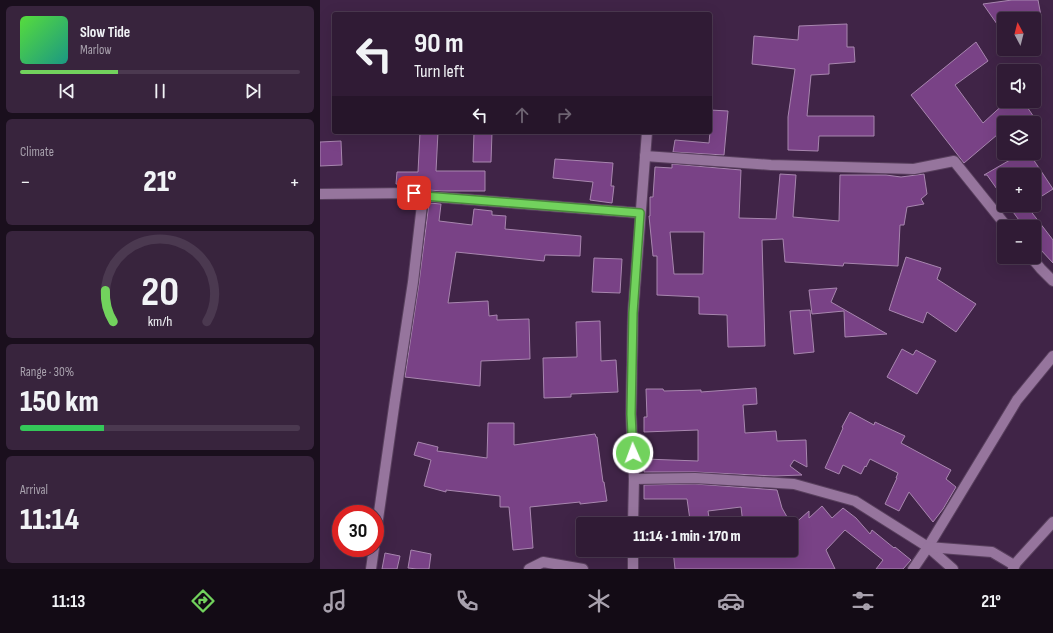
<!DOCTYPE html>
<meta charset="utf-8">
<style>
body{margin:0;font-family:"Sofia Sans Condensed",sans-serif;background:#38243d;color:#f1f3f6;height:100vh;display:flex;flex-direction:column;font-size:15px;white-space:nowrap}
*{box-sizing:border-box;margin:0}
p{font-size:13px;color:#a8a1ad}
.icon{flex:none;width:22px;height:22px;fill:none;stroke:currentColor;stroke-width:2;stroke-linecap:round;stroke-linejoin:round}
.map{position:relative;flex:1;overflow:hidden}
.panel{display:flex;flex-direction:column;gap:6px;padding:6px;background:#1a0f1d;width:320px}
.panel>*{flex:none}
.banner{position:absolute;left:12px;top:12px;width:380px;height:122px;border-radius:4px;box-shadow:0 4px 16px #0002,0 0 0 1px #4b3950;background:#301b35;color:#f1f3f6;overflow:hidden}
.needle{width:26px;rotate:353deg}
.tools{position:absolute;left:677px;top:12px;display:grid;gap:8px}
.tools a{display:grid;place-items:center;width:44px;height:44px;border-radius:4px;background:#301b35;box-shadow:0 4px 16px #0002,0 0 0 1px #4b3950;font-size:20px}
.speed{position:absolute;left:12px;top:505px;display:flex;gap:8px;font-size:20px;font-weight:700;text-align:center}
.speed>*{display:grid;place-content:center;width:52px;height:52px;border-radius:50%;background:#301b35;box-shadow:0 4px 16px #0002,0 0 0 1px #4b3950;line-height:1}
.speed .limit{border:6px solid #d22;background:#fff;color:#111}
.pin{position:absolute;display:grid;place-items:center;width:34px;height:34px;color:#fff;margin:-17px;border-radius:8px;box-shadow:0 2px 6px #0006}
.me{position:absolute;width:44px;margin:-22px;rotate:358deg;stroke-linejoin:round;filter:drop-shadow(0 0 3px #0008)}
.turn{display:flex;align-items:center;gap:14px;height:84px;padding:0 16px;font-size:18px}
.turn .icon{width:52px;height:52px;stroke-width:2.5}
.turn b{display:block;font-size:28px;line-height:34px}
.lanes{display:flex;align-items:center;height:38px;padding:0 16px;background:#0003;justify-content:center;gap:20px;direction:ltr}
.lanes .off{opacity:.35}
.big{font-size:30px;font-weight:800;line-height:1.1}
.panel .tile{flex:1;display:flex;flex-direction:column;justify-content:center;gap:6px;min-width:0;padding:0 14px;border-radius:6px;background:#38243d}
.panel .dial{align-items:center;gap:0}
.dial svg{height:104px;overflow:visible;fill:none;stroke:#4b3950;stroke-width:7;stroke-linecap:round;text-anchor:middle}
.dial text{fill:#f1f3f6;stroke:none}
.song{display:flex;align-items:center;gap:12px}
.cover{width:48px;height:48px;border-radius:6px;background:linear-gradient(135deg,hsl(110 70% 55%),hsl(170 70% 35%))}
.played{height:4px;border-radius:2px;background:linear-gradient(90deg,#72d25d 35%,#4b3950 35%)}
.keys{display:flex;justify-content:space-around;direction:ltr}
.heat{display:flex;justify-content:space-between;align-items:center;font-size:22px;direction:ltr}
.charge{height:6px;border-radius:3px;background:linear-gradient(90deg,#34c759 30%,#4b3950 0)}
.trip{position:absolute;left:256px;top:517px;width:222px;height:40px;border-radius:4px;background:#301b35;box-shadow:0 4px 16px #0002,0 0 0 1px #4b3950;font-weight:800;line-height:40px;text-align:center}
.menu{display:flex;height:64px;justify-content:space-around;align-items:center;background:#130b15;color:#a8a1ad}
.menu .icon{width:28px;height:28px}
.menu .selected{color:#72d25d}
.menu b{font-size:18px;color:#f1f3f6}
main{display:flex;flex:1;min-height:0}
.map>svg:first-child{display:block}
</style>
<main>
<section class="panel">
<div class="tile">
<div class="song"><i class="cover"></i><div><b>Slow Tide</b><p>Marlow</p></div></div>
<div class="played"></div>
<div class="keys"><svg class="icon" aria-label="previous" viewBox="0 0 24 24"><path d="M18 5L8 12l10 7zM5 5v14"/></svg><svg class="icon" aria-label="pause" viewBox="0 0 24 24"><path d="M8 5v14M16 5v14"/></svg><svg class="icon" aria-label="next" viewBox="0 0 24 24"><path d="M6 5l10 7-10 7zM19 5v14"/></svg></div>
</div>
<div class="tile"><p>Climate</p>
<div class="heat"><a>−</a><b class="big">21°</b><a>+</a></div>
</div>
<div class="tile dial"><svg viewBox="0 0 100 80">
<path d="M14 69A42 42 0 1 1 86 69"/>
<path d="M14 69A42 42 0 0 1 8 45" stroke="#72d25d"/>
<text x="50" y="56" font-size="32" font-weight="700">20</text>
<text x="50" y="72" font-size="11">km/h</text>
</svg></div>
<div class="tile"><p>Range · 30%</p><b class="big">150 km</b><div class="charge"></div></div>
<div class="tile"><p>Arrival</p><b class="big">11:14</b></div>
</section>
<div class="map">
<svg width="733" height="569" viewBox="0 0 733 569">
<rect width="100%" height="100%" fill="#402447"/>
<g fill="#794286" stroke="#a886af" fill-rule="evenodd">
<polygon points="692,0 718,0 721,16 700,19 684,19 684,34 663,4"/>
<polygon points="527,24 527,47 534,47 535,62 509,64 509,74 491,75 487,116 554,116 554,136 499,136 498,151 468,150 468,117 475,69 432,64 434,36 478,40 479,26"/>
<polygon points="656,42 668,61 635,85 663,123 687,101 703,101 718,123 684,123 684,129 644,163 591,95"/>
<polygon points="390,110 408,111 404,155 353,152 355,140 389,143 390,132"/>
<polygon points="100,132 118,132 116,171 165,171 165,191 122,191 108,190 108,185 76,184 77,172 98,172"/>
<polygon points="154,132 172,132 171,162 153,162"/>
<polygon points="21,141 22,165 0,166 0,142"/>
<polygon points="702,153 709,153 733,189 714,201 714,175 684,175 684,199 667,175 664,175"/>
<polygon points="235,159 293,163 291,186 294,186 292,203 270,200 273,182 233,178"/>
<path d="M352 164 421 170 419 218 456 219 460 174 476 175 473 217 519 221 520 175H566L581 177 604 174 607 194 601 199 604 204 587 207 584 225H580L578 266 524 263 523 266 465 262 463 239 442 240 445 346 408 347 407 315 379 314V297L337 295V256H333L329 216H330V197H333L335 167 352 168ZM350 232H384L383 274H354Z"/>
<polygon points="109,203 121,204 119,221 152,225 154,209 172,211 172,215 186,216 185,229 261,236 260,256 225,255 224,261 136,252 128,303 168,301 169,316 177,315 177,320 209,319 210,359 161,361 160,386 85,377 99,283"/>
<polygon points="688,205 706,205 733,240 733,263 720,249 715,252 714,251 714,227 704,227"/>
<polygon points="586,257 621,268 617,279 656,304 636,332 607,312 603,323 569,310"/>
<polygon points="274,258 302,259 300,293 272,292"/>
<polygon points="517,288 511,302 567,334 525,337 524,311 492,314 489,290"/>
<polygon points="490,310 494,352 474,354 470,311"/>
<polygon points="280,321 281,361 296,360 298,392 251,394 251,397 224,398 223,358 257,357 256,322"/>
<polygon points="582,349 593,355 596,350 616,361 597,394 567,377"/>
<polygon points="436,388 437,404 423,405 425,433 456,431 457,441 486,440 487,467 474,460 470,466 482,475 454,476 375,472 324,472 325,459 378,461 378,430 324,432 324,417 327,417 326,389 343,389 344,391 381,390 381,392"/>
<polygon points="530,412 554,425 555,422 585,436 581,443 631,470 626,479 636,487 623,509 613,522 589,492 579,511 565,504 577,478 576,478 578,473 550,459 546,467 545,466 541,474 523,465 519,474 505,468 523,428 522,427"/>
<polygon points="168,423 194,423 194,445 275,434 276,437 277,437 283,482 284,482 287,501 260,504 260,502 210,507 213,548 193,550 189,507 180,507 180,496 126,490 126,492 104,486 111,460 94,455 98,442 118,447 117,451 167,458"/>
<polygon points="375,484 457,490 462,508 471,524 423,524 421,507 388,511 390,524 373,524 373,520 370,520 367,499 324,499 324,485"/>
<polygon points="502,506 512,518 523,508 536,518 550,534 552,530 574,548 575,547 591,560 583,569 556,569 563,560 525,530 506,550 515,569 355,569 353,550 471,550 471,524 472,526 489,511 489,518"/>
<polygon points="91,550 111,554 109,569 97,569 88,568"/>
<polygon points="65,553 80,556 77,569 62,569"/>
</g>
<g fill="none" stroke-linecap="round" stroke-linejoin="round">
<defs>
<g id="minor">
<polyline points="325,156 451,165 594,169 634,161 687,227"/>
<polyline points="0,194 94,193 103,196 320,213"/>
<polyline points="711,257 721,269 733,281"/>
<polyline points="314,479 375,478 474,484 535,501 608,547 633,569"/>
<polyline points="313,524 314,479 311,414 313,313 327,132"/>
<polyline points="55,540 75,400 93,282 103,196"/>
<polyline points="608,547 697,400 733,356"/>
<polyline points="51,569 54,548"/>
<polyline points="209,569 223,562 263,569"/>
<polyline points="313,569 313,550"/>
<polyline points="593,569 608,547 672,552 694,565"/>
<polyline points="693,569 696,563 733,522"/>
</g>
</defs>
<use href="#minor" stroke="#59405e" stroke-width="12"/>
<use href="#minor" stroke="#96759d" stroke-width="10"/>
</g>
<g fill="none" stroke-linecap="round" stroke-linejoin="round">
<defs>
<polyline id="route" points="94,193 104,196 320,213 313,313 311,414 313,453"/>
</defs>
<use href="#route" stroke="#4a883c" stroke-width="10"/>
<use href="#route" stroke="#72d25d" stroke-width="7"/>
</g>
</svg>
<div class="tools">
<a><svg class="needle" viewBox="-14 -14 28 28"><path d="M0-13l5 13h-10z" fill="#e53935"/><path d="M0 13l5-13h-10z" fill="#a8a1ad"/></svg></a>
<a><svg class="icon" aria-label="sound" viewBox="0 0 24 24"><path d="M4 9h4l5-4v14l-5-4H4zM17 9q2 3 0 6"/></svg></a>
<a><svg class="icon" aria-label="layers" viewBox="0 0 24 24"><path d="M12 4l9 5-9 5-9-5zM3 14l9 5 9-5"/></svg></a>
<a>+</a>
<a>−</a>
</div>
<div class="speed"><div class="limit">30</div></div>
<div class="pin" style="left:94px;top:193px;background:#d93025"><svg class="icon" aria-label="arrive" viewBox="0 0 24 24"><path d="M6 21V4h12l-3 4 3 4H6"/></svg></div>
<svg class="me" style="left:313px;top:453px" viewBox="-20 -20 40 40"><circle r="17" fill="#72d25d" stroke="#fff" stroke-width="3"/><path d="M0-11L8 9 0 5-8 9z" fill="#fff"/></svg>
<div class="trip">11:14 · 1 min · 170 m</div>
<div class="banner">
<div class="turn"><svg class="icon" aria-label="left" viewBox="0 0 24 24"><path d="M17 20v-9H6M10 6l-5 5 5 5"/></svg><div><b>90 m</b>Turn left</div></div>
<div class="lanes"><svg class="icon" aria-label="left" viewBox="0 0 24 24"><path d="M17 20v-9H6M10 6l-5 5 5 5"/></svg><svg class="icon off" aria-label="ahead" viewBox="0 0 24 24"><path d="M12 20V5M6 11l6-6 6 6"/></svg><svg class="icon off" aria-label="right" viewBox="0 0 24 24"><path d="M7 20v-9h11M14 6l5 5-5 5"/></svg></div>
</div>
</div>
</main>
<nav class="menu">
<b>11:13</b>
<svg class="icon selected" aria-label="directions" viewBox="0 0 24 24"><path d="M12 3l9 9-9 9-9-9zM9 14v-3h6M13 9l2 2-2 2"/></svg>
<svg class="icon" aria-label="music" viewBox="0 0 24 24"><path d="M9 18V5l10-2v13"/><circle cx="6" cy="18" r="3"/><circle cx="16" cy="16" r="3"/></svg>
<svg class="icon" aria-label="phone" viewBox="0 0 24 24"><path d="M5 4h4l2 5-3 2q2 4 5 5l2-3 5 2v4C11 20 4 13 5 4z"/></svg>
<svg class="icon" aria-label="climate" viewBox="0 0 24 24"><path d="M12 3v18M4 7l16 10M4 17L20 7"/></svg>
<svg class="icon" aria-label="car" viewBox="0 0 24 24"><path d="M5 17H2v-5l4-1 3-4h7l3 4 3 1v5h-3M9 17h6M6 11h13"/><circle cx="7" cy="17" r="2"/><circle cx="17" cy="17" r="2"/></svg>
<svg class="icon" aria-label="filters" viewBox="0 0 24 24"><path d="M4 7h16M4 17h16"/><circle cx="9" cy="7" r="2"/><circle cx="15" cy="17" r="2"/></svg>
<b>21°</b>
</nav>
